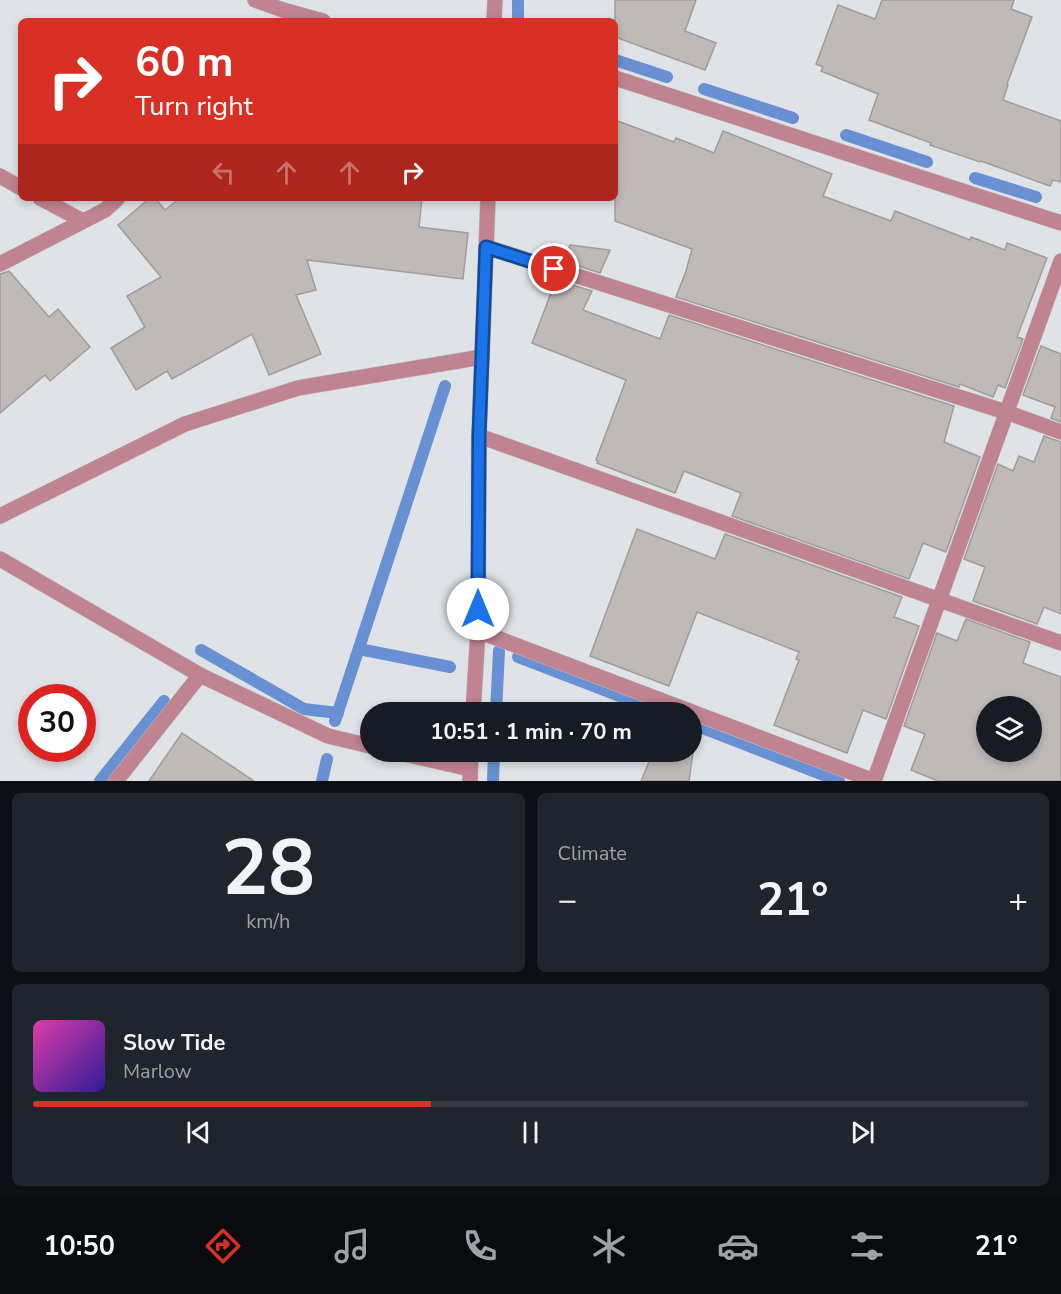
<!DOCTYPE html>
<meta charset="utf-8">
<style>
body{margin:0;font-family:"Nunito Sans",sans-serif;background:#20242c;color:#f1f3f6;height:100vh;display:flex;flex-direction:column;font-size:22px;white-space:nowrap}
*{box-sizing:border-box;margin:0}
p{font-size:20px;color:#9ea1a6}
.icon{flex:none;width:33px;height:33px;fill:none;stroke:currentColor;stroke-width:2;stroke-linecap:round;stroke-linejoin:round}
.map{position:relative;height:781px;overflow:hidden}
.side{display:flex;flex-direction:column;gap:12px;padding:12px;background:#0d0f14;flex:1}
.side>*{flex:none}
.hud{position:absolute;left:18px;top:18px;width:600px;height:183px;border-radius:9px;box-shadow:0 3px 9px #0003;background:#d93025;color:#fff;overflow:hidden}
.tools{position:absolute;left:976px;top:696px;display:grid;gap:12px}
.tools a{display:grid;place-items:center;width:66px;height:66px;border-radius:50%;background:#171b24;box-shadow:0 3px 9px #0003;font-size:30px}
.speed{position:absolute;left:18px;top:684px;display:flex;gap:12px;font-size:30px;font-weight:700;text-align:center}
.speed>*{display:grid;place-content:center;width:78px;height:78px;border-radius:50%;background:#171b24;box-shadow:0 3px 9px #0003;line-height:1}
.speed .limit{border:9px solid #d22;background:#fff;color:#111}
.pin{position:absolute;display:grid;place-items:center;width:51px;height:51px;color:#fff;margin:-26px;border:3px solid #fff;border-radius:50%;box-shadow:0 2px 6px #0007}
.me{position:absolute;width:66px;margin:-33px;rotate:0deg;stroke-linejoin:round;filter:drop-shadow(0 0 4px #0008)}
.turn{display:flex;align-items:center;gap:21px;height:126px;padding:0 18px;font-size:27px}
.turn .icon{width:78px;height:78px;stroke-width:2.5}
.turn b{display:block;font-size:42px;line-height:51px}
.lanes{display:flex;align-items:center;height:57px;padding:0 18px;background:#0003;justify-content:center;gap:30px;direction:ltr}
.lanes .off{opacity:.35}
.big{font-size:45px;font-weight:700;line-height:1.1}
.side .tile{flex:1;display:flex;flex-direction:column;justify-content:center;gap:9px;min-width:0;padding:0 21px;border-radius:9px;background:#20242c}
.side .dial{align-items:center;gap:0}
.dial b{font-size:78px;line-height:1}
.song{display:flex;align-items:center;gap:18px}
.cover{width:72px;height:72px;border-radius:9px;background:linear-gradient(135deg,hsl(320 70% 55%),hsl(250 70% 35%))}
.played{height:6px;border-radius:3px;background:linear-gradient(90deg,#d93025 40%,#363941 40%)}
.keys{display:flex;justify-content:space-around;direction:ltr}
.heat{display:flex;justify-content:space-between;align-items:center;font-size:33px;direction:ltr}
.side .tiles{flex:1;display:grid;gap:12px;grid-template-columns:1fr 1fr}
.tile:last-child{grid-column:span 2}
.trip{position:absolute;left:360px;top:702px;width:342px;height:60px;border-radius:30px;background:#171b24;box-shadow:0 3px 9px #0003;font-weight:700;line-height:60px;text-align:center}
.dock{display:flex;height:96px;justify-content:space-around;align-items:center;background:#090b0e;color:#9ea1a6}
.dock .icon{width:42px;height:42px}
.dock .on{color:#d93025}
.dock b{font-size:27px;color:#f1f3f6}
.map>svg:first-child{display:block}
</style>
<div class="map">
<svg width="1061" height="781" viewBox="0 0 1061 781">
<rect width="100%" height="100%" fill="#dfe2e6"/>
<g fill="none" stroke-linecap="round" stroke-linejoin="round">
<g stroke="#6990d3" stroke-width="12">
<polyline points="518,21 518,0"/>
<polyline points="615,60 667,77"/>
<polyline points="704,89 793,118"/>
<polyline points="846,135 927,162"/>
<polyline points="975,178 1036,197"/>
<polyline points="359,649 450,667"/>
<polyline points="201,650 304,709 338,713"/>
<polyline points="518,657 661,712"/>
<polyline points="496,712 499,651"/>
<polyline points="335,721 445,386"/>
<polyline points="692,724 839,781"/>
<polyline points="100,781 164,701"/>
<polyline points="322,781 327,759"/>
<polyline points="493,781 494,752"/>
</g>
</g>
<g fill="#bfb9b8" stroke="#a19c9a" stroke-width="1.5" fill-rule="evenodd">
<polygon points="615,0 696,0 685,31 716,43 705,70 615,37"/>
<polygon points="882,0 1014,0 1011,9 1032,17 1007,84 1008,85 1003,100 1061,121 1061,182 1053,180 1050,186 981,161 980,162 930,145 931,143 869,120 878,94 821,71 823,67 816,64 838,5 875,19"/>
<polygon points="615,120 674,142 676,138 714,153 723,131 832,174 823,196 891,221 895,211 970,240 971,237 1005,250 1007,243 1047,258 1017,337 1023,339 1005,388 998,385 993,397 960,384 959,387 676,297 686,271 692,249 615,221"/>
<polygon points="150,198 155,198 165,210 180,198 422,198 419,227 468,233 463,279 307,260 316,290 296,295 321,354 269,375 252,334 172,379 167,371 136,390 111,348 145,327 127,296 161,277 118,225"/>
<polygon points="570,245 610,250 600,273 564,261"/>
<polygon points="9,271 49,317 58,309 90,347 50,381 45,375 0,413 0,274"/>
<polygon points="556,280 592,291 583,310 660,339 669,315 954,406 944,442 980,457 946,552 923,543 909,579 732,516 741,493 684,471 675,493 597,463 598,461 596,460 626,380 532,343"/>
<polygon points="1041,346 1061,354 1061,422 1051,418 1055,407 1023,395"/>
<polygon points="1044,436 1061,442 1061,614 1044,607 1037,624 973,601 985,567 964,559 998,464 1013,471 1019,456 1034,462"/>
<polygon points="637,529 715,559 725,534 902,597 894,617 919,626 886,719 863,710 847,753 774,725 799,660 796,659 799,652 697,612 669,686 590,656"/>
<path d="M966 619 1030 642 1023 663 1061 677V781H938L911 770 925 734 904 726 937 633 957 641ZM987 706H1032V752H987Z"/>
<polygon points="182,733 254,781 149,781"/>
<polygon points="653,752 693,752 689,781 641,781"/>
</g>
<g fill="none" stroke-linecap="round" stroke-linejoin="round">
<defs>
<g id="service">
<polyline points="0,176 21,188"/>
<polyline points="40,198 83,221"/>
</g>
<g id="minor">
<polyline points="255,0 283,10 323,21"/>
<polyline points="494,21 495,0"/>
<polyline points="615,78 1061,223"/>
<polyline points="486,247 1006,412 1061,432"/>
<polyline points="0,264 105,210 118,198"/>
<polyline points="479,436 1061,643"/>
<polyline points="0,516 185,424 298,388 482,357"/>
<polyline points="0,559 200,675 328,736 370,746"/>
<polyline points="478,631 874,781"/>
<polyline points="473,712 478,631 479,436 488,198"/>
<polyline points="396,752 470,769"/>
<polyline points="116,781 200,675"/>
<polyline points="470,781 471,752"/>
<polyline points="874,781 1061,261"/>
</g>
</defs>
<use href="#service" stroke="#bcbfc3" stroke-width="16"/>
<use href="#minor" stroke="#bcbfc3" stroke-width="16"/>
<use href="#service" stroke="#c08390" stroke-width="15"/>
<use href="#minor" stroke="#c08390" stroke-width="15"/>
</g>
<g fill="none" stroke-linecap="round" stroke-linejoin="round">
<defs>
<polyline id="route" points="478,609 479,436 486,247 554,269"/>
</defs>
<use href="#route" stroke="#114b97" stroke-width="15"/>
<use href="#route" stroke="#1a73e8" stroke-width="10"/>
</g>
</svg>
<div class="tools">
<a><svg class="icon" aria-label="layers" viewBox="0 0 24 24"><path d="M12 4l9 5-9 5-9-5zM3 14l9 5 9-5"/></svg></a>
</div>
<div class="speed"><div class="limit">30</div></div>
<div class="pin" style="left:554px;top:269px;background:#d93025"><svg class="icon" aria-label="arrive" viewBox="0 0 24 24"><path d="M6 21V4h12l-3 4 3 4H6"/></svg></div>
<svg class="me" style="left:478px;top:609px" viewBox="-20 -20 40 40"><circle r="19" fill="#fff"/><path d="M0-13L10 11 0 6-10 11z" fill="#1a73e8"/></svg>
<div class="trip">10:51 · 1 min · 70 m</div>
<div class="hud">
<div class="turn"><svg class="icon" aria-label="right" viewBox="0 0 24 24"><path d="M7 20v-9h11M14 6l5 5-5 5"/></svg><div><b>60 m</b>Turn right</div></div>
<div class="lanes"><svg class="icon off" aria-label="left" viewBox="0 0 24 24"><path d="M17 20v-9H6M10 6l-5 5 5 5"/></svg><svg class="icon off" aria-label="ahead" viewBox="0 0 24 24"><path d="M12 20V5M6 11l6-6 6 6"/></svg><svg class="icon off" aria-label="ahead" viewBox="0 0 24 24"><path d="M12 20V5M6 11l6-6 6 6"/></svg><svg class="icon" aria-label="right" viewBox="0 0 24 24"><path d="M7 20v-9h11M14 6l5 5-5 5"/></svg></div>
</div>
</div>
<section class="side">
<div class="tiles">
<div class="tile dial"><b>28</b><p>km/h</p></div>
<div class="tile"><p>Climate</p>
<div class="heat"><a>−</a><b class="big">21°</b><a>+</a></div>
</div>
<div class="tile">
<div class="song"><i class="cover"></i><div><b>Slow Tide</b><p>Marlow</p></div></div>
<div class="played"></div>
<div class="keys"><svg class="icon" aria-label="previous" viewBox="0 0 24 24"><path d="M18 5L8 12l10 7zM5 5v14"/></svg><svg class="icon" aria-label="pause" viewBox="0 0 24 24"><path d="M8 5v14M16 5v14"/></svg><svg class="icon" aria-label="next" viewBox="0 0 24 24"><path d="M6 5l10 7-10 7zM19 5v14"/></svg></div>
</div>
</div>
</section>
<nav class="dock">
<b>10:50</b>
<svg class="icon on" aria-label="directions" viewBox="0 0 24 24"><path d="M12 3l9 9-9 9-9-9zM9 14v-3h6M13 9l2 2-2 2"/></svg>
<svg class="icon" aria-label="music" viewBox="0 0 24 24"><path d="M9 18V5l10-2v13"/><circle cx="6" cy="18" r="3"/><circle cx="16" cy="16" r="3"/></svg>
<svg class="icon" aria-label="phone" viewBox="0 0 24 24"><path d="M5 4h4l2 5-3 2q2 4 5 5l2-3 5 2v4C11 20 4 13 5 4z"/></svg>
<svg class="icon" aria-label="climate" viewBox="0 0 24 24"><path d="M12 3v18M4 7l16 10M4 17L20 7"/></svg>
<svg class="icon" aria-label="car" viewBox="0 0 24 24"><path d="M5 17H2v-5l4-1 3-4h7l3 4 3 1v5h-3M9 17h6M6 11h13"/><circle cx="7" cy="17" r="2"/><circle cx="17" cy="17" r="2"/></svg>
<svg class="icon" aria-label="filters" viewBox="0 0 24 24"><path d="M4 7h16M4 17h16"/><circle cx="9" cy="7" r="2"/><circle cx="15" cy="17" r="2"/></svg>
<b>21°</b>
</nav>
